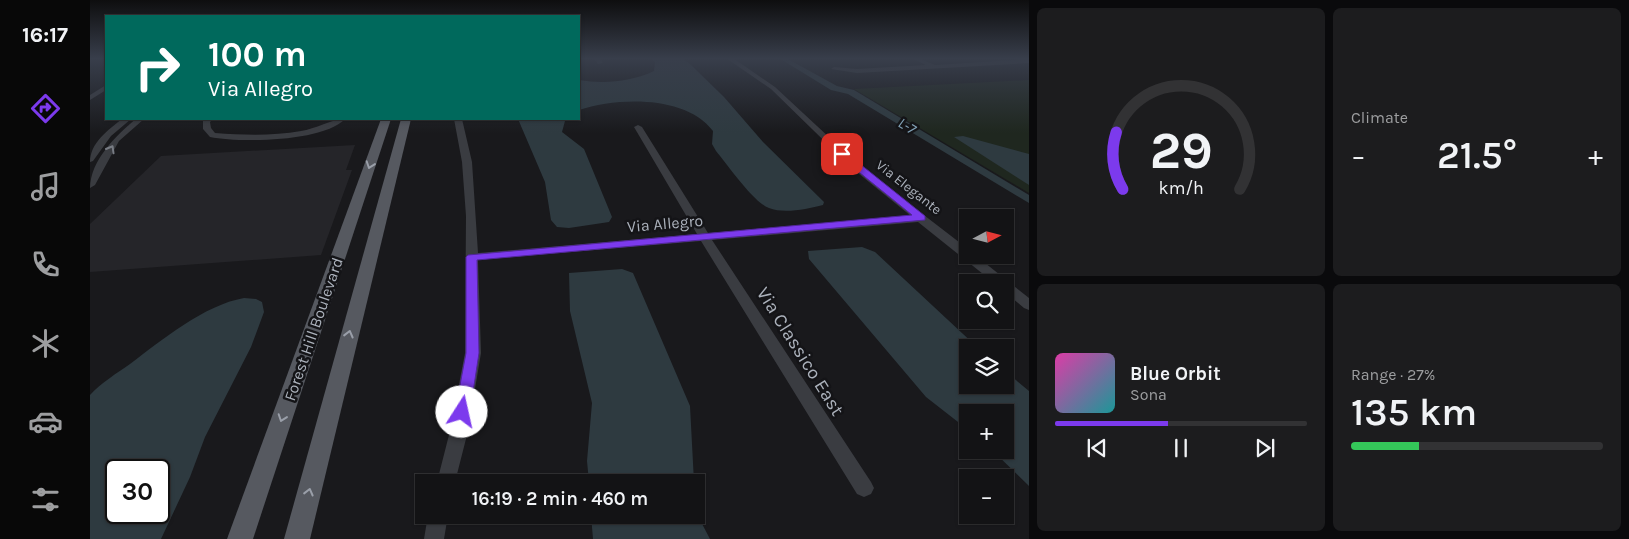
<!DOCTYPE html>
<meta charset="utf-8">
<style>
body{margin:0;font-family:Karla,sans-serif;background:#1c1c1e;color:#f1f3f6;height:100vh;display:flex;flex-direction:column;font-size:19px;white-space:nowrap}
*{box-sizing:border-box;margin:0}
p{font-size:16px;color:#9d9ea0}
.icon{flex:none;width:28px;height:28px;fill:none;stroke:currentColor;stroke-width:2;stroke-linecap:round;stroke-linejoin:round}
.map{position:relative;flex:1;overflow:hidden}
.side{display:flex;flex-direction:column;gap:8px;padding:8px;background:#0a0a0c;width:600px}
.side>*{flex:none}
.hud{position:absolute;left:15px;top:15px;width:475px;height:105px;border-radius:0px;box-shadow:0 1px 4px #0004,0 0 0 1px #323234;background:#00695c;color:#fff;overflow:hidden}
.needle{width:32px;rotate:83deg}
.fabs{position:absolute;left:869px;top:209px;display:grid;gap:10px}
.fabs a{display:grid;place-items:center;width:55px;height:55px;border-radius:0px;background:#131315;box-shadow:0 1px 4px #0004,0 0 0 1px #323234;font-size:25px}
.speed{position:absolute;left:15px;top:459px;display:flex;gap:10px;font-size:25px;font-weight:700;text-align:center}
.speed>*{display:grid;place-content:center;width:65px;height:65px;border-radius:50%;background:#131315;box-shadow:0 1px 4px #0004,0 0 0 1px #323234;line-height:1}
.speed .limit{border:2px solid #111;border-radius:8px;background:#fff;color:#111}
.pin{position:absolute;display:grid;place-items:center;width:42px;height:42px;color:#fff;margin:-21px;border-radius:10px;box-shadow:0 2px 8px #0006}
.me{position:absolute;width:55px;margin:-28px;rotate:10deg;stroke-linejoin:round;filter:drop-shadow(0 0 4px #0008)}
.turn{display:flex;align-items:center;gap:18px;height:105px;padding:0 20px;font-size:22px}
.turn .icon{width:65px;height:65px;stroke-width:2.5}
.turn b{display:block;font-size:35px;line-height:42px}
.big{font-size:38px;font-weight:600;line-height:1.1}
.side .widget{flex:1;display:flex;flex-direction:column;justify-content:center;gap:8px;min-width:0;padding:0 18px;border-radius:8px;background:#1c1c1e}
.side .dial{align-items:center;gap:0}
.dial svg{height:130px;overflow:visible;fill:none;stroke:#323234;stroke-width:7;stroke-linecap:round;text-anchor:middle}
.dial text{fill:#f1f3f6;stroke:none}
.song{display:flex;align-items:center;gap:15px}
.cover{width:60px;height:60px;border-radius:8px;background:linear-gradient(135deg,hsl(320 70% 55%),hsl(180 70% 35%))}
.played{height:5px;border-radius:2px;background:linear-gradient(90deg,#7c3aed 45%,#323234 45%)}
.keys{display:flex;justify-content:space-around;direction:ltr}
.heat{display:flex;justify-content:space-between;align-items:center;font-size:28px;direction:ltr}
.charge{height:8px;border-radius:4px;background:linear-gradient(90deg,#34c759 27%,#323234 0)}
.side .tiles{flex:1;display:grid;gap:8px;grid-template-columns:repeat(2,1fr)}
.trip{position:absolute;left:325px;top:474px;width:290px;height:50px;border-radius:0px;background:#131315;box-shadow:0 1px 4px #0004,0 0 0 1px #323234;font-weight:600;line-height:50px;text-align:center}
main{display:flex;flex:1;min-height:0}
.dock{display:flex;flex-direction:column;width:90px;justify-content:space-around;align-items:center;background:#080808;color:#9d9ea0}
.dock .icon{width:35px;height:35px}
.dock .on{color:#7c3aed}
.dock b{font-size:22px;color:#f1f3f6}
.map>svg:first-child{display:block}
</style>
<main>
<nav class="dock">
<b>16:17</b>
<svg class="icon on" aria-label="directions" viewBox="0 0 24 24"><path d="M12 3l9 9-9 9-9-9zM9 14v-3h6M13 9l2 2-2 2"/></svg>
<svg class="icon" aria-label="music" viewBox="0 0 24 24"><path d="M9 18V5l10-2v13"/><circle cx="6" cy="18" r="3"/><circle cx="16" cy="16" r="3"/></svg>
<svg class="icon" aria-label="phone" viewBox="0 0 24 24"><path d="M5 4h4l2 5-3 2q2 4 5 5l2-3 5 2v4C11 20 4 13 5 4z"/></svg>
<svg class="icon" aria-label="climate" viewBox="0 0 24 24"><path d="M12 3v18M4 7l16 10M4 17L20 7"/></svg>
<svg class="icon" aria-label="car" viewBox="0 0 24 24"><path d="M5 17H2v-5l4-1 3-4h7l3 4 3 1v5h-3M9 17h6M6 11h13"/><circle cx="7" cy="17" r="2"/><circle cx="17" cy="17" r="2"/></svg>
<svg class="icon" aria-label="filters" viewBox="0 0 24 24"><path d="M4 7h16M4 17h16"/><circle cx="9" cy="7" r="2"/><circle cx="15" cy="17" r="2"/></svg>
</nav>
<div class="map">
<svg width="939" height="539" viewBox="0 0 939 539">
<rect width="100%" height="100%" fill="#19191c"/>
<polygon fill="#252529" points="265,145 256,170 262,170 231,255 0,272 0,224 71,156"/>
<polygon fill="#1f271f" points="939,80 939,193 764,89"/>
<g fill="#2e3a40" fill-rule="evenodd">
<path d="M560 58H591L599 63 634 97 673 142 734 202 733 205C717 209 694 214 679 208 664 203 637 164 626 151L622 144 623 131C596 95 528 97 489 110V80C514 84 540 82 564 71L565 62Z"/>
<polygon points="428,119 477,119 475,121 472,132 494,149 522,217 519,222 479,228 467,227 461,220 455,182"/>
<polygon points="873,136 939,154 939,185 864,137"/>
<polygon points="772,247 785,252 887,347 878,348 878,385 915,385 915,371 939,391 939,486 902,450 915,450 915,412 878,412 877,429 836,397 719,259 718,251"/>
<polygon points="532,269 543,273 600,406 604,482 499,482 497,461 502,403 480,311 479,273"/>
<path d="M154 298 166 299 172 302 174 312 161 347 115 437 100 477 71 539H0V395C11 383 27 373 40 364 72 340 114 305 154 298ZM26 470H69V512H26Z"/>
<polygon points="606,495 610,520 620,539 503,539 501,515 606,515"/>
</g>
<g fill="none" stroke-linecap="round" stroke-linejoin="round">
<polygon fill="#2e3a40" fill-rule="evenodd" points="689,58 696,58 747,86 764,90 939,195 939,203 758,94 741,90"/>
<g fill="#3a3c41" fill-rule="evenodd">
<polygon points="504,58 510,58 513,63 508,64"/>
<polygon points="636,58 643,58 685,87 769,165 878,249 878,255 885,255 939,298 939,310 934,308 915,292 915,282 903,282 828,222 622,240 781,482 784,488 781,494 774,497 767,494 611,241 388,260 391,353 378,431 365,482 347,482 360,431 375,353 376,216 372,162 364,119 372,119 382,162 388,253 607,234 544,127 548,125 552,127 618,233 821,216 763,169 681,89"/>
<polygon points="821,58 828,58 845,65 939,59 939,63 767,73 741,69 744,67 767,69 836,65"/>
<polygon points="16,85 16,90 0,100 0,95"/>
<path d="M32 119H41L21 136 3 161 0 162C0 143 18 130 32 119Z"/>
<path d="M46 119H54L29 141 5 185 0 188C0 161 26 135 46 119Z"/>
<path d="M113 119H123L120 122 121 128 125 133C154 135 183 136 211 131 225 129 245 118 255 119 233 142 150 143 120 137L113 129Z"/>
<polygon points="338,515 358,515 354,539 334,539"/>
</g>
<g fill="#565960" fill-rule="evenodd">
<polygon points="291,119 301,119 163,539 137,539"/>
<polygon points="311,119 321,119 220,539 194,539"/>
</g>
</g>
<defs><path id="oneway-chevron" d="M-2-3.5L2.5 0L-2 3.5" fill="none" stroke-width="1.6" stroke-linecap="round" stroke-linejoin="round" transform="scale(1.25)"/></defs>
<use stroke="#787c84" href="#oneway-chevron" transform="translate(21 149) rotate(-60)"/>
<g stroke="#9a9fa9">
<use href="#oneway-chevron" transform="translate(280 165) rotate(109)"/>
<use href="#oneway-chevron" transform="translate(259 334) rotate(-76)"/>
<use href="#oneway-chevron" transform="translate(192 418) rotate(109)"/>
<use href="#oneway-chevron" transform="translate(219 492) rotate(-76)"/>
</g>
<linearGradient id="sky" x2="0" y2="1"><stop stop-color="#0e0e0f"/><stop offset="0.44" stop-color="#383e4b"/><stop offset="1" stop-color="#383e4b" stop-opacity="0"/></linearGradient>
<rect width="939" height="133" fill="url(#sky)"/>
<polygon fill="#7c3aed" stroke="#51269a" points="749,152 755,152 835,216 835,220 387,260 389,353 380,412 378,416 372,418 367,416 365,412 376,353 376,257 378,255 822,215 749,156"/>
<g text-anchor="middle" stroke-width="5" stroke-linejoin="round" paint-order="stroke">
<g font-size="14" fill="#abb1bb" stroke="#141417">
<text transform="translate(819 187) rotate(38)" y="5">Via Elegante</text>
</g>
<g font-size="15" font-style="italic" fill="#82a2b7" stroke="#141417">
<text transform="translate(817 126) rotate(31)" y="5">L-7</text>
</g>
<g font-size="16" fill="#abb1bb" stroke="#141417">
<text transform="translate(575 223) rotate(-5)" y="6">Via Allegro</text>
<text transform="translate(223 329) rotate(-71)" y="6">Forest Hill Boulevard</text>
</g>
<g font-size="19" fill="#abb1bb" stroke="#141417">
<text transform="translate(711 351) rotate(58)" y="7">Via Classico East</text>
</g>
</g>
</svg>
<div class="fabs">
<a><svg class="needle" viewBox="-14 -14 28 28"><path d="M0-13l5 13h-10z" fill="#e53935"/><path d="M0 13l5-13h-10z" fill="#9d9ea0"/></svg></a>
<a><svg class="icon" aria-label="search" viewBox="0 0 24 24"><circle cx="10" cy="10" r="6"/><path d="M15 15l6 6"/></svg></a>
<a><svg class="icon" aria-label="layers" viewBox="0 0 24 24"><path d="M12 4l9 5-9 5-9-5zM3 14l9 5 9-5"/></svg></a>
<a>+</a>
<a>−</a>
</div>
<div class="speed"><div class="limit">30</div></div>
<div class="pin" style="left:752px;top:154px;background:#d93025"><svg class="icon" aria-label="arrive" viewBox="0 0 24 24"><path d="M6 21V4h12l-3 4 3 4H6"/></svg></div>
<svg class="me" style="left:372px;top:412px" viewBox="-20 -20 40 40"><circle r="19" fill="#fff"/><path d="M0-13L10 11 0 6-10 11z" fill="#7c3aed"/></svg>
<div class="trip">16:19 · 2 min · 460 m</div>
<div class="hud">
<div class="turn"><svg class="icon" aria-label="right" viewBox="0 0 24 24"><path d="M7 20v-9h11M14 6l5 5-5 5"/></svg><div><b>100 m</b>Via Allegro</div></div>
</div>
</div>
<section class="side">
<div class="tiles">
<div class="widget dial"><svg viewBox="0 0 100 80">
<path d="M14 69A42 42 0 1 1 86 69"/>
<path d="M14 69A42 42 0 0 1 10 34" stroke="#7c3aed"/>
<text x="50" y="56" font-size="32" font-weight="700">29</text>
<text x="50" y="72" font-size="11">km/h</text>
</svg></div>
<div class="widget"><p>Climate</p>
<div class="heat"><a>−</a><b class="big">21.5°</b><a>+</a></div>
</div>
<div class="widget">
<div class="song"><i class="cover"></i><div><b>Blue Orbit</b><p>Sona</p></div></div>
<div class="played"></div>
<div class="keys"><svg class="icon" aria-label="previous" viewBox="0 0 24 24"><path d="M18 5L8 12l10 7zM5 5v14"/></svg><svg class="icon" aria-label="pause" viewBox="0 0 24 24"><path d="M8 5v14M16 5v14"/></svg><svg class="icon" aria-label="next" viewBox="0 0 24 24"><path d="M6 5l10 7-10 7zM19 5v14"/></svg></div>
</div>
<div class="widget"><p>Range · 27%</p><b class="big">135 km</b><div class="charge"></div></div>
</div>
</section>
</main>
